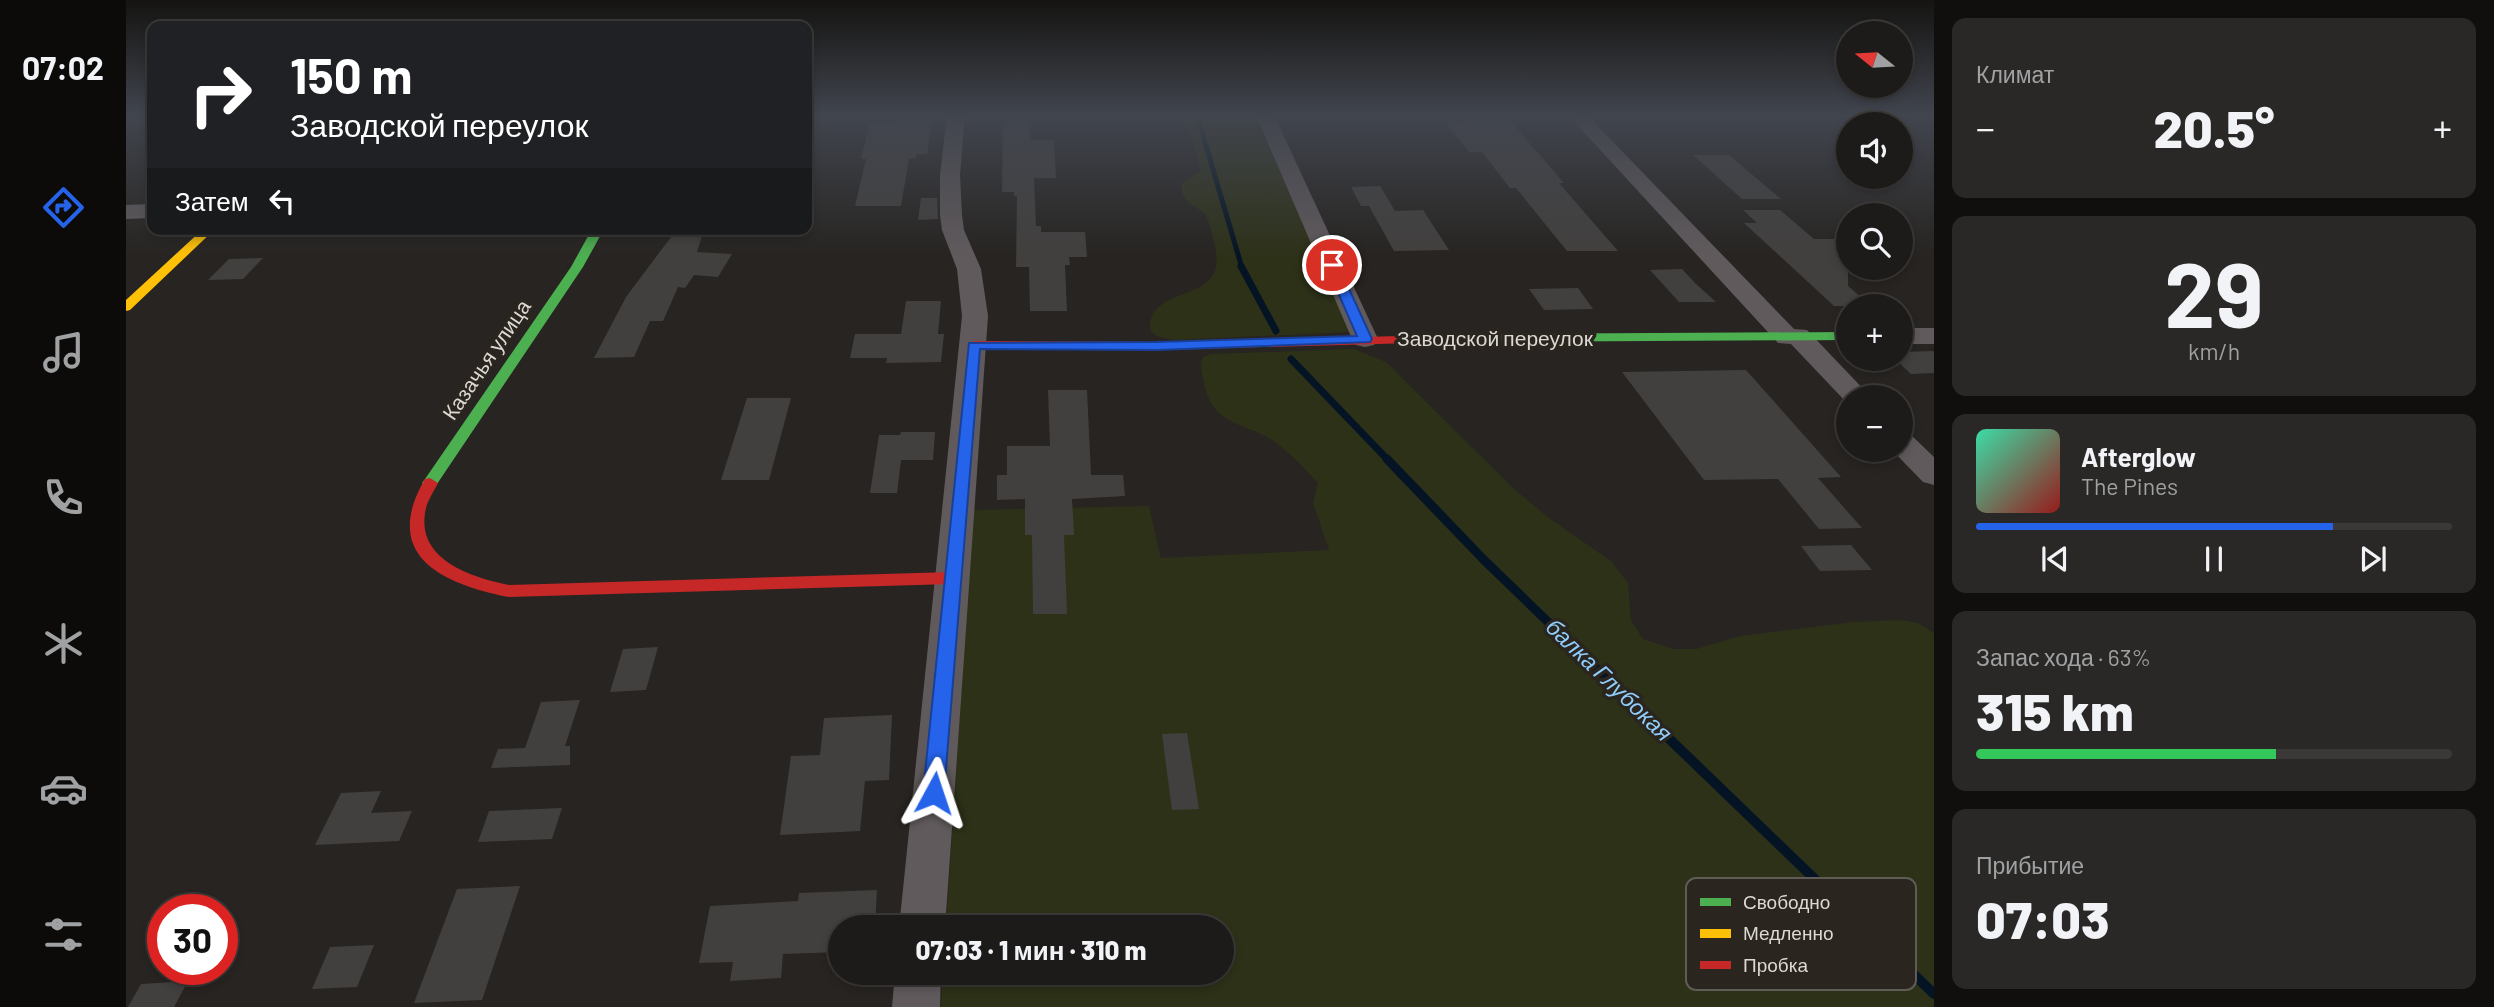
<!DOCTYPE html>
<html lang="ru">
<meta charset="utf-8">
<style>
body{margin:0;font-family:Barlow,sans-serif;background:#2a2826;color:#f1f3f6;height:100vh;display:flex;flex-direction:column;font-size:26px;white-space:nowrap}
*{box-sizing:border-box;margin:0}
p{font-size:23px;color:#a0a1a2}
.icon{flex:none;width:38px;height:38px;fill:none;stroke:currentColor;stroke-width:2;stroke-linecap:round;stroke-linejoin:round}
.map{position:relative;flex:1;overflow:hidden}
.drawer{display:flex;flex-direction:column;gap:18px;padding:18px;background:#100f0e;width:560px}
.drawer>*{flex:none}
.top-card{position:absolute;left:21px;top:21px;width:665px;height:214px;border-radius:14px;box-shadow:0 4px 10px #0003,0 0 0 2px #3b3938;background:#202124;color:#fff;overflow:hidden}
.needle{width:46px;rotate:288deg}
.controls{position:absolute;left:1710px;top:21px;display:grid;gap:14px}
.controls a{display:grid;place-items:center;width:77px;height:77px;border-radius:50%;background:#1d1b19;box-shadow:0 4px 10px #0003,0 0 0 2px #3b3938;font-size:35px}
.speed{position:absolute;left:21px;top:894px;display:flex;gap:14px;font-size:35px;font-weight:700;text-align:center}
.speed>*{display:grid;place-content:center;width:91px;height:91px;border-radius:50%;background:#1d1b19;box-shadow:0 4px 10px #0003,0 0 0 2px #3b3938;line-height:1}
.speed .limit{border:10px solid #d22;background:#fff;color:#111}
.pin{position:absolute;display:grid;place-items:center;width:60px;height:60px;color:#fff;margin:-30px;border:4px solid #fff;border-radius:50%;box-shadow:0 2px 7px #0007}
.me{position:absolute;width:77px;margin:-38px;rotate:5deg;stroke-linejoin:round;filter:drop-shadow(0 0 5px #0008)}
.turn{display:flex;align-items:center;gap:24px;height:147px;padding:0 28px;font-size:32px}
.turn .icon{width:91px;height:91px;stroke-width:2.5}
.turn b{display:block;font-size:49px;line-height:60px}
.then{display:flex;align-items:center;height:66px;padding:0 28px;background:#0003;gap:14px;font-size:26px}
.big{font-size:52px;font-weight:800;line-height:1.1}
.drawer .tile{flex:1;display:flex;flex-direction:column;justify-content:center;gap:10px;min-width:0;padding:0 24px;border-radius:14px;background:#2a2826}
.drawer .dial{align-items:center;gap:0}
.dial b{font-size:91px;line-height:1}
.song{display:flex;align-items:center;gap:21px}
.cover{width:84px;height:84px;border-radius:10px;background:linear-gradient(135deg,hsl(160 70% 55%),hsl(0 70% 35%))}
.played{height:7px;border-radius:4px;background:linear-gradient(90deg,#2563eb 75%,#3b3938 75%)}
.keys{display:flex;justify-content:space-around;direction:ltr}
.heat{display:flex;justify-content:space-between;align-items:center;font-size:38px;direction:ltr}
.charge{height:10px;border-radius:5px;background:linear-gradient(90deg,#34c759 63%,#3b3938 0)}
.trip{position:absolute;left:702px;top:915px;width:406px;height:70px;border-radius:35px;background:#1d1b19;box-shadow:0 4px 10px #0003,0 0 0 2px #3b3938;font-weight:800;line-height:70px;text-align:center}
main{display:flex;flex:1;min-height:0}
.tab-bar{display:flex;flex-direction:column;width:126px;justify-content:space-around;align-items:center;background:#0c0b0a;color:#a0a1a2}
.tab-bar .icon{width:49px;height:49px}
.tab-bar .on{color:#2563eb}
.tab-bar b{font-size:32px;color:#f1f3f6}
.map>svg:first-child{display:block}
</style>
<main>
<nav class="tab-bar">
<b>07:02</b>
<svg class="icon on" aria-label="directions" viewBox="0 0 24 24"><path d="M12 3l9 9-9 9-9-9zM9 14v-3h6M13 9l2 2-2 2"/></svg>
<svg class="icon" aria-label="music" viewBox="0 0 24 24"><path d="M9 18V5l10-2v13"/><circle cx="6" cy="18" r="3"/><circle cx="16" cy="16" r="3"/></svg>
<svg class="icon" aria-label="phone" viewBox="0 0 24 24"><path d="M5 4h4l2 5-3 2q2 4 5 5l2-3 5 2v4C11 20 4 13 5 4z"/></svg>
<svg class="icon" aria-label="climate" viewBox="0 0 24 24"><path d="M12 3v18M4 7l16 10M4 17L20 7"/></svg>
<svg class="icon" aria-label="car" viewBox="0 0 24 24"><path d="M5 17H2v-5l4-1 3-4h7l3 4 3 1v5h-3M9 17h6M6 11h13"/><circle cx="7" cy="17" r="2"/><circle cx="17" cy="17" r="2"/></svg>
<svg class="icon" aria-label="filters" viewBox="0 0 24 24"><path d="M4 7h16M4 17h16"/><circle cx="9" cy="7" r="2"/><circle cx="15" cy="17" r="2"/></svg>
</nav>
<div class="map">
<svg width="1808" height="1007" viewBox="0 0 1808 1007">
<rect width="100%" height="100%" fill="#272421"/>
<g fill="#2d3118">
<path d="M1044 115H1131L1226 332 1046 340C1035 337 1021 336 1024 322 1031 293 1070 297 1085 278 1098 262 1085 232 1080 214 1068 205 1053 201 1056 183L1075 171C1070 151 1064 123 1044 115Z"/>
<path d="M1228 349 1260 362 1387 488 1423 518 1485 561 1502 583 1505 620 1517 639 1547 649H1570L1614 636 1728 622 1774 620 1792 623 1808 633V1007H815L817 973H1096V928L820 927 847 510 1023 506 1035 558 1203 550 1187 503 1192 483C1179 469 1165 454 1149 442 1120 422 1086 427 1078 383 1076 374 1073 365 1077 357L1085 354Z"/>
</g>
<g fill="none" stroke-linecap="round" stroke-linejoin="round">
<polyline stroke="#041424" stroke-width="5" points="1071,115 1116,268"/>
<g stroke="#041424" stroke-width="7">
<polyline points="1115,266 1150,331"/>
<polyline points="1165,359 1262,460"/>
</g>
<polyline stroke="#041424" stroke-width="9" points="1261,459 1358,560 1506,703"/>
<polyline stroke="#041424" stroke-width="10" points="1504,701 1808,994"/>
</g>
<g fill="#42403e">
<polygon points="773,115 807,115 801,154 791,154 790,158 783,159 775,206 729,206 740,159 735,159 744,123 771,123"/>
<polygon points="880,115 902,115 905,140 928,140 930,178 908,178 910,226 915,226 915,232 959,232 961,257 943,257 944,265 939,265 941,311 904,311 903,267 890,267 891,196 888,196 888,192 876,192 877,123 881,123"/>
<polygon points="1380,116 1438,183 1433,183 1492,251 1441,251 1390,188 1384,188 1356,152 1343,152 1320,123 1359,122 1355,117"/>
<polygon points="1567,155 1603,155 1655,199 1616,199"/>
<polygon points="1254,186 1269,211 1297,210 1323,250 1268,251 1243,206 1235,206 1225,187"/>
<polygon points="795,198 811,198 812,219 792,220"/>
<polygon points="1617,210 1654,210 1688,239 1722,239 1722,286 1745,306 1708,306 1618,223 1631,223"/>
<polygon points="551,229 578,229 571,252 606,254 592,277 568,275 559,288 552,287 537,321 524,321 508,357 468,358 500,297"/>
<polygon points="137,258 117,279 82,280 103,259"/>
<polygon points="1556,269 1569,283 1590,302 1553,302 1524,270"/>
<polygon points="1452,288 1467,309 1418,310 1403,289"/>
<polygon points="780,301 815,301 812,334 818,334 815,362 760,363 761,358 724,358 729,334 775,334"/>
<polygon points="1808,351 1808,373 1785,374 1769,359 1774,359 1774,352"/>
<polygon points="1620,370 1715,477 1692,478 1736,528 1693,529 1652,479 1578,480 1496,372"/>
<polygon points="922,390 961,390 965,475 997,475 999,496 946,499 948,535 938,535 941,614 907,614 906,535 899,535 899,499 871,500 871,475 881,475 881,446 924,446"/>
<polygon points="621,398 665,398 643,480 595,480"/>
<polygon points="775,432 809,432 807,460 775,460 771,493 744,493 753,435 774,435"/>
<polygon points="1725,545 1746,570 1694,571 1675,546"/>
<polygon points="532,647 520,690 484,692 497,649"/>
<polygon points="454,700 439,746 444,746 444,765 365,768 372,749 399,748 415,702"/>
<polygon points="766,715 763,780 739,781 734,831 654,835 665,756 694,755 698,718"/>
<polygon points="1061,733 1073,809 1046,810 1036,734"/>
<polygon points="255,791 245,813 286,811 273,841 189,845 215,793"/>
<polygon points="436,808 426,839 352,842 363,811"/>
<polygon points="394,886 356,1000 288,1003 331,889"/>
<polygon points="751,890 749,928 714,928 714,952 657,954 655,978 604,981 607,962 573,963 584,906 672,901 673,893"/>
<polygon points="248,945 231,987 186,989 204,947"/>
<polygon points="62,981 48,1007 2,1007 15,984"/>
</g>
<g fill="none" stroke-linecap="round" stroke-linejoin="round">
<g fill="#605a5c" fill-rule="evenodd">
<polygon points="821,115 839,115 834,175 836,215 838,230 855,269 862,316 819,928 773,928 836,316 831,269 816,230 814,215 814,175"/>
<polygon points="1130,115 1148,115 1252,339 1248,345 1239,347 1230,345 1226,339"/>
<polygon points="1442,115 1461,115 1668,329 1681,330 1745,397 1722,397 1721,403 1665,344 1652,343"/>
<polygon points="26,204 26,218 0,219 0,205"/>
<rect x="1774" y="328" width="34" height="16"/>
<polygon points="1774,432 1784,434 1808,457 1808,485 1797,482 1766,450 1774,450"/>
<polygon points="769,973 815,973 814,1007 766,1007"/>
</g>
<g fill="#4caf50" fill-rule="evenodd">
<polygon points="466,229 478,229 457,267 309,487 299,487 296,483 299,479 445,267"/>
<polygon points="1722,332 1722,340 1355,342 1348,338 1355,334"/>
</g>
<polygon fill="#ffc107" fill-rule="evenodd" points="77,229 89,229 4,310 0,311 0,300"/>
<g fill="#c62828" fill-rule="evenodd">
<polygon points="1355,334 1362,338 1360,341 1031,350 848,349 841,345 848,341 1031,342"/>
<path d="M304 478 312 483C308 491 302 500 300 508 288 559 344 577 383 585L826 572 832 574 834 578 832 582 826 584 383 597C317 584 254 556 299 479Z"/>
</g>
</g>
<linearGradient id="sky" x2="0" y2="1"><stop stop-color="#151412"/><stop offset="0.45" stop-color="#41454e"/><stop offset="1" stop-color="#41454e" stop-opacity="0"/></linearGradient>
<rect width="1808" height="256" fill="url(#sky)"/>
<polygon fill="#2563eb" stroke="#184099" stroke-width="2" points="1206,261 1212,265 1246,339 1244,342 1031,350 854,349 818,793 815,800 808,802 800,800 797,793 843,343 1031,342 1231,336 1200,265"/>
<g text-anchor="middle" stroke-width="7" stroke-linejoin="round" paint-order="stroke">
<g font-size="21" fill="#dcd9d4" stroke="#2a251e">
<text x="1369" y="346">Заводской переулок</text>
<text transform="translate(361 360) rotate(-56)" y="7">Казачья улица</text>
</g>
<g font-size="23" font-style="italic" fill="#8fcefc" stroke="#2a251e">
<text transform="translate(1483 680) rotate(44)" y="8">балка Глубокая</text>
</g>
</g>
<rect x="1560" y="878" width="230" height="112" rx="10" fill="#2a251e" stroke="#5f5b55" stroke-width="2"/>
<rect x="1574" y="898" width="31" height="8" fill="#4caf50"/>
<rect x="1574" y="929" width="31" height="9" fill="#ffc107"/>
<rect x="1574" y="961" width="31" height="8" fill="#c62828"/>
<g font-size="19" fill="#dcd9d4">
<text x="1617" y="909">Свободно</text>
<text x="1617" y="940">Медленно</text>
<text x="1617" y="972">Пробка</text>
</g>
</svg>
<div class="controls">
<a><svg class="needle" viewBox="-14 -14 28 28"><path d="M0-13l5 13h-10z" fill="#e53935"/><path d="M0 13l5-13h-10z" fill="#a0a1a2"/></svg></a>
<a><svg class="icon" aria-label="sound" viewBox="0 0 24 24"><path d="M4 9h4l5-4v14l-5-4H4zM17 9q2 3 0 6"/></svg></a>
<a><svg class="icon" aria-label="search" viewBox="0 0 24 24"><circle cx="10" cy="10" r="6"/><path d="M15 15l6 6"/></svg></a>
<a>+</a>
<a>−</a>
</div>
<div class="speed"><div class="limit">30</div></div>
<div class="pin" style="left:1206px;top:265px;background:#d93025"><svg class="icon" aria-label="arrive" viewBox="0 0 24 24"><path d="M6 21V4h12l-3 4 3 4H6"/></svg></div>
<svg class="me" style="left:808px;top:793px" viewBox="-20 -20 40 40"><path d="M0-17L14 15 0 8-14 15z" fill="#2563eb" stroke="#fff" stroke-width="4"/></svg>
<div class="trip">07:03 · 1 мин · 310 m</div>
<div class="top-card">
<div class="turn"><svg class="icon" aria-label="right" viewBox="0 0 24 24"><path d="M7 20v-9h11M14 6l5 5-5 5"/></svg><div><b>150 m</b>Заводской переулок</div></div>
<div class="then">Затем<svg class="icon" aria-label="left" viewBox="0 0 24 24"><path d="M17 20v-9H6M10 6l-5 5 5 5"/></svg></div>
</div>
</div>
<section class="drawer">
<div class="tile"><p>Климат</p>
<div class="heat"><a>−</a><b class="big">20.5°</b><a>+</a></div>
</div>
<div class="tile dial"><b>29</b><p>km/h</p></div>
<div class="tile">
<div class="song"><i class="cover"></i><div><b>Afterglow</b><p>The Pines</p></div></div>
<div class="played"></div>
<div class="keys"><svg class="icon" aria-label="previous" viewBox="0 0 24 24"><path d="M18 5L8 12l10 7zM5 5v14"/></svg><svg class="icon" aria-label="pause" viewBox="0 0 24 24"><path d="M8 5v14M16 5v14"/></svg><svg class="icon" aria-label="next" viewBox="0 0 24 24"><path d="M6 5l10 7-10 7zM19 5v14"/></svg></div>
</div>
<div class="tile"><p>Запас хода · 63%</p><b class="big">315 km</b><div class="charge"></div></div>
<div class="tile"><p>Прибытие</p><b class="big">07:03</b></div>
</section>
</main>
